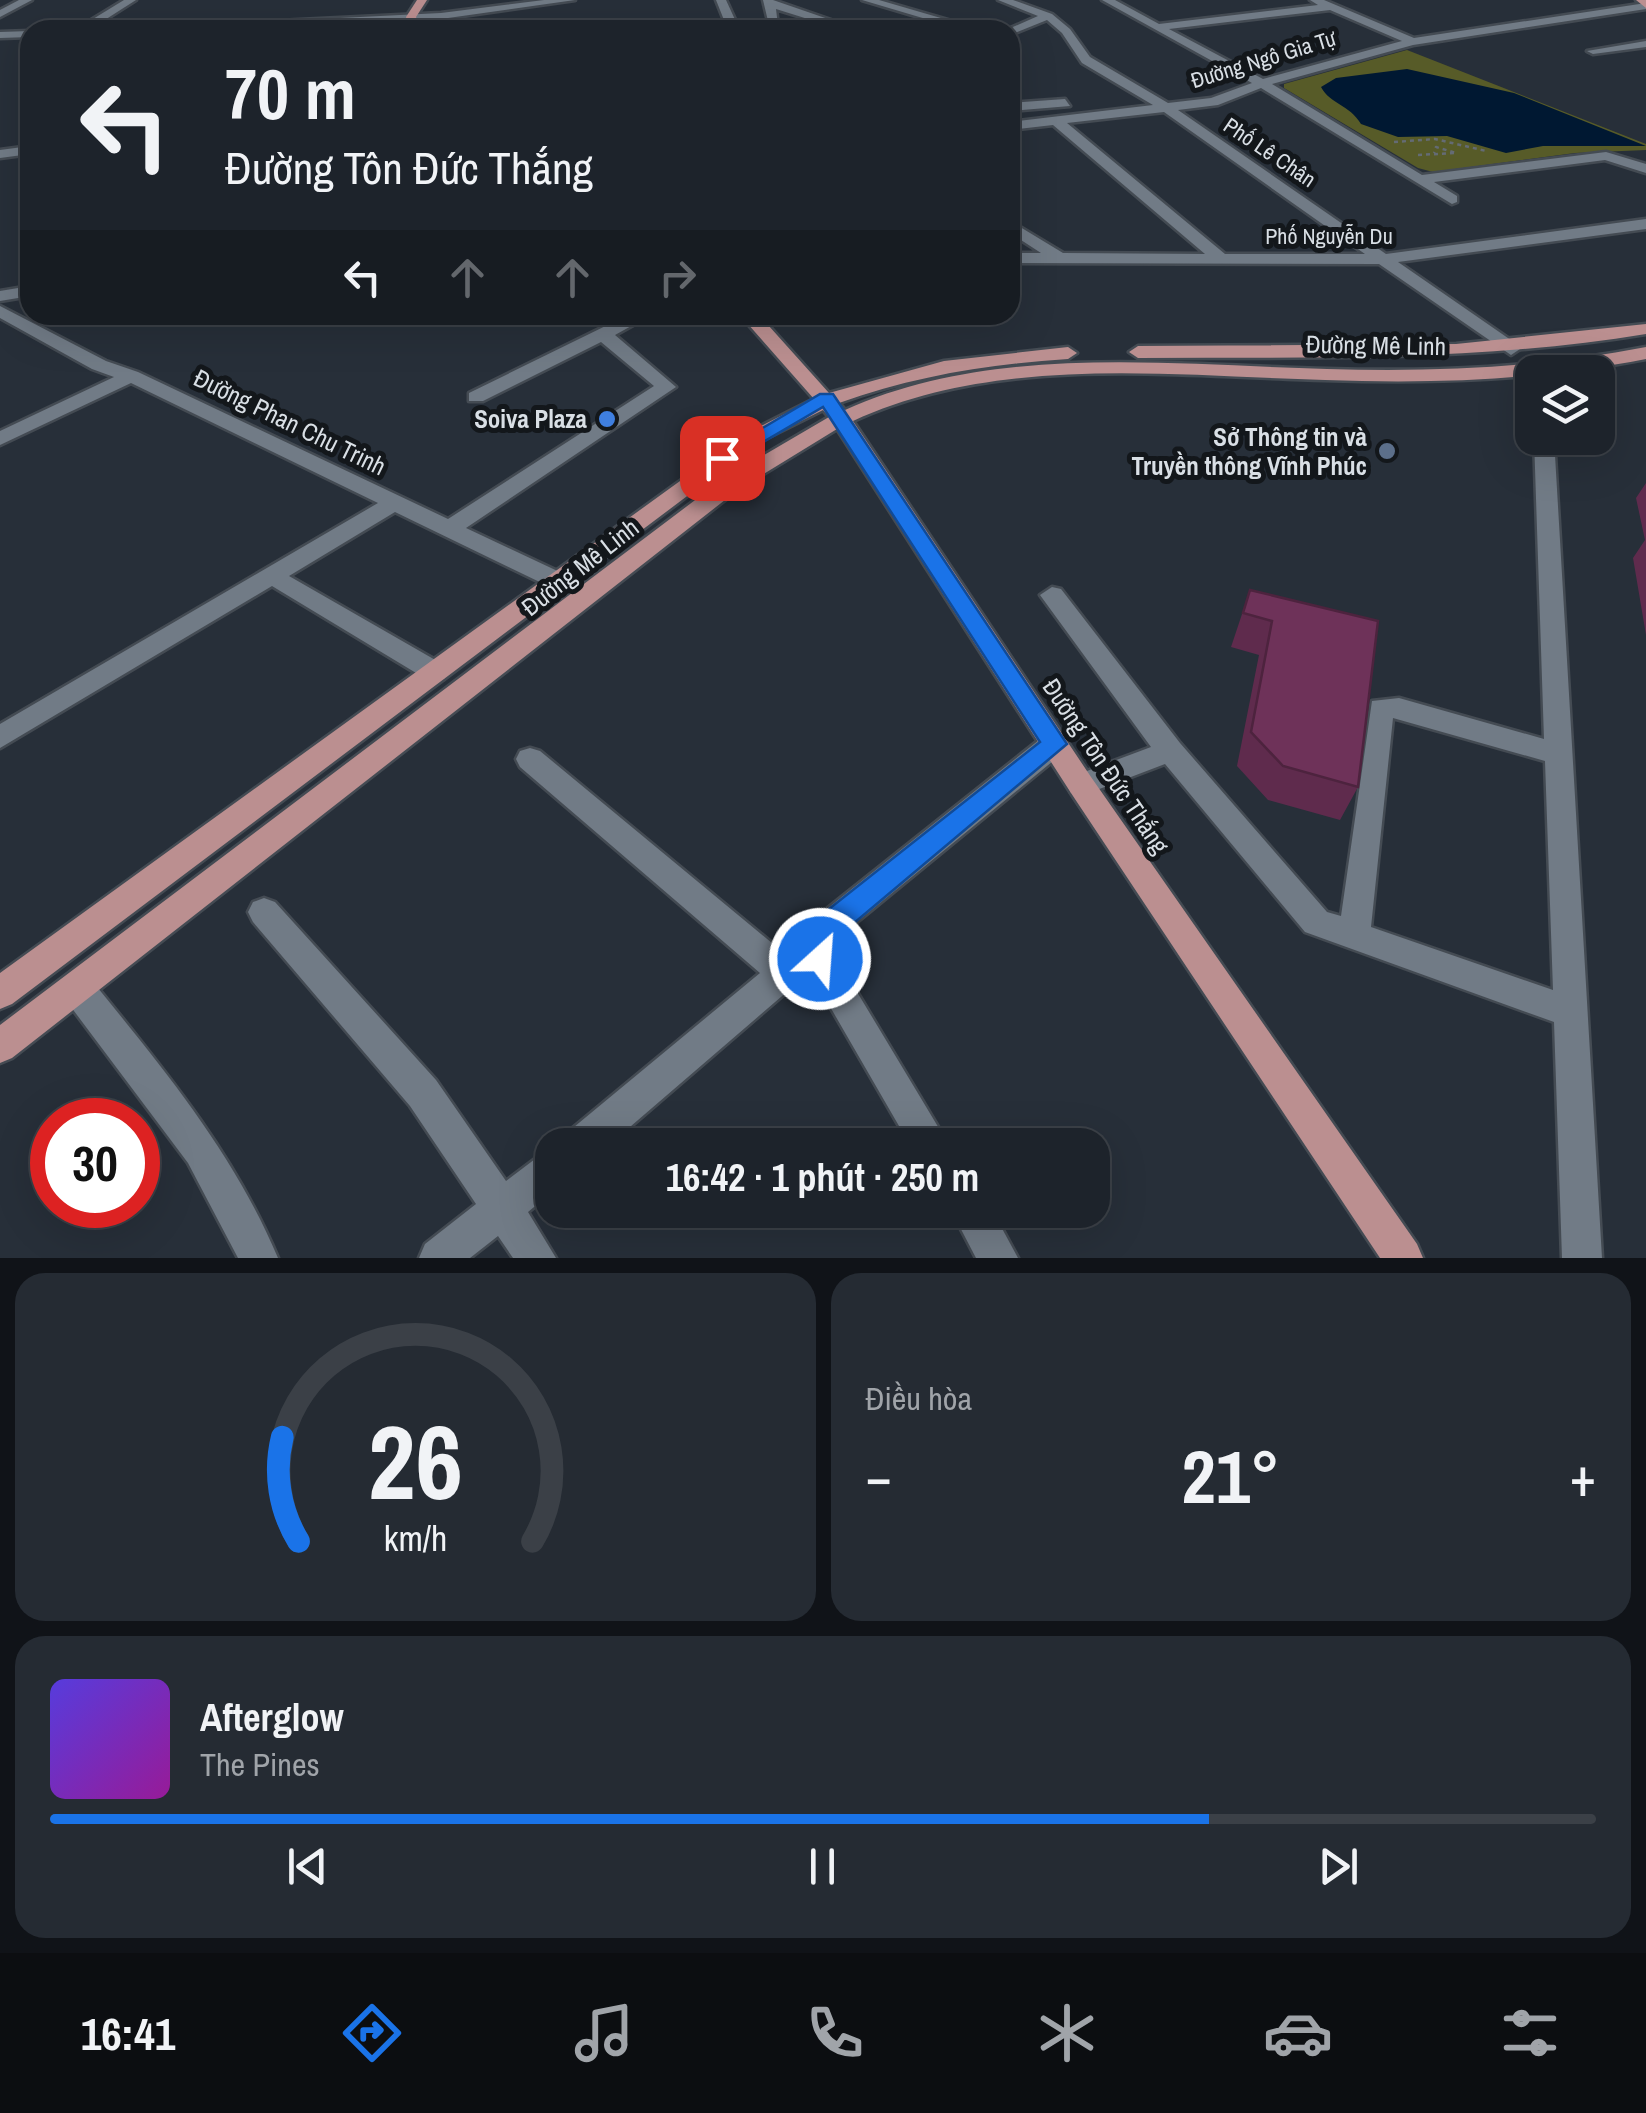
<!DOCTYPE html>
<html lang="vi">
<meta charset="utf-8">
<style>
body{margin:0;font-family:"Archivo Narrow",sans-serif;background:#252b33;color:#f1f3f6;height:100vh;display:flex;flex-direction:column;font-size:38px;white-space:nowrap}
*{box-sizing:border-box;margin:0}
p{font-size:32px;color:#a0a4a9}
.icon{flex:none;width:55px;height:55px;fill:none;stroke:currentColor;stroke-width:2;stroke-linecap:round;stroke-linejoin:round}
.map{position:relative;height:1258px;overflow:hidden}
.side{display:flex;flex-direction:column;gap:15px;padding:15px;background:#101318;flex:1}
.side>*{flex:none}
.hud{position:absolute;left:20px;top:20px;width:1000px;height:305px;border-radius:30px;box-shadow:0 10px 40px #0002,0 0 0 2px #3b4047;background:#1d232b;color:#f1f3f6;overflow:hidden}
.fabs{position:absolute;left:1515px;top:355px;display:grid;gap:20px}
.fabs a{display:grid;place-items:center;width:100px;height:100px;border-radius:20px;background:#1d232b;box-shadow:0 10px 40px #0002,0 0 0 2px #3b4047;font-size:50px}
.speed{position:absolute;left:30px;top:1098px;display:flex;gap:20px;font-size:50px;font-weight:700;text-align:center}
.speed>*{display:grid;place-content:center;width:130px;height:130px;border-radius:50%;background:#1d232b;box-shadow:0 10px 40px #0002,0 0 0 2px #3b4047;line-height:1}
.speed .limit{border:15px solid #d22;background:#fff;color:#111}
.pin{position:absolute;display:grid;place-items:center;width:85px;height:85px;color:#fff;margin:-42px;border-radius:20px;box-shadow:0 5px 15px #0006}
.me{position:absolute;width:110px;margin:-55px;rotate:26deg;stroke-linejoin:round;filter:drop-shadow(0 0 8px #0008)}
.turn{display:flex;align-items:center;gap:35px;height:210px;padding:0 40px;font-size:45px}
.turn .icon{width:130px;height:130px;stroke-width:2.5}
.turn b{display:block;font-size:70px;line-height:85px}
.lanes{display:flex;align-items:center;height:95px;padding:0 40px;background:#0003;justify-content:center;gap:50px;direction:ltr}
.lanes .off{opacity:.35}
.big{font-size:75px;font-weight:700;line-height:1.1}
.side .tile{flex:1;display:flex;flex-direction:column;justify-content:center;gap:15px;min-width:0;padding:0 35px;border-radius:30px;background:#252b33}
.side .dial{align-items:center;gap:0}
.dial svg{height:260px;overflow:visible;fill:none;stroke:#3b4047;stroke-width:7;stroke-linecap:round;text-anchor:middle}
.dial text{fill:#f1f3f6;stroke:none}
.song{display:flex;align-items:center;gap:30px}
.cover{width:120px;height:120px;border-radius:15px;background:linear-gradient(135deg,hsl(250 70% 55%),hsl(300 70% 35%))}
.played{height:10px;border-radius:5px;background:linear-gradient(90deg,#1a73e8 75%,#3b4047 75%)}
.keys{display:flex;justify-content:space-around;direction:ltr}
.heat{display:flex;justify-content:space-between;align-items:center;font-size:55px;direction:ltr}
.side .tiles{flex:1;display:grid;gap:15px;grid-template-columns:1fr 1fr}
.tile:last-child{grid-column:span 2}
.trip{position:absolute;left:535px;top:1128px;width:575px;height:100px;border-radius:30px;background:#1d232b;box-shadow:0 10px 40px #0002,0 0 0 2px #3b4047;font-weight:700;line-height:100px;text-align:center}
.menu{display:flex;height:160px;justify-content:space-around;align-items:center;background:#0c0e11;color:#a0a4a9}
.menu .icon{width:70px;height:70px}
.menu .selected{color:#1a73e8}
.menu b{font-size:45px;color:#f1f3f6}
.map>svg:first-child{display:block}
</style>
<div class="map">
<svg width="1646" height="1258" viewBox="0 0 1646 1258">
<rect width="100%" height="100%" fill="#272f39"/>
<polygon fill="#575b28" points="1407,50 1646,144 1646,150 1575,153 1433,172 1418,168 1284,88 1284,84"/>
<path fill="#001832" d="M1407 69 1514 93 1646 146H1543L1506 153 1447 136 1398 137 1361 124C1349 104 1331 105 1321 87L1336 78Z"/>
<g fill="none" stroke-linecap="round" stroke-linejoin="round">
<defs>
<g id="minor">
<polygon points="19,0 32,0 0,17 0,10"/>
<polygon points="124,0 136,0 89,30 75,30"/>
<polygon points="544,0 575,0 441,19 93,30 441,13"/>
<polygon points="716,0 726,0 737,24 768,21 763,0 773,0 860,30 843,30 776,9 778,26 728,30"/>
<polygon points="862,0 879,0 982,30 963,30"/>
<path d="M998 0H1013L1052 14 1070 29 1090 57 1168 103 1211 98 1252 83 1102 0H1115L1159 24 1318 5 1310 0H1324L1414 38 1646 3V9L1413 45 1272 84 1422 175 1606 152 1646 164V173L1605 160 1434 182 1457 196V202L1452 204 1261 88 1218 105 1178 110 1386 254 1646 219V229L1398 262 1518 345 1520 349 1511 355 1379 264 1010 263V253H1041L1010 233V221L1063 253 1205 254 1053 125 1010 130V122L1153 105 1082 63 1062 33 1047 20 1010 35 1006 30 1038 16ZM1330 10 1402 41 1263 79 1169 29ZM1164 112 1365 254H1225L1067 123Z"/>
<polygon points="30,31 30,37 0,38 0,32"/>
<polygon points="1646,41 1646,47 1593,54 1587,51"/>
<polygon points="1065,99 1070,106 1010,111 1010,103"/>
<polygon points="30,146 30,154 0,158 0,150"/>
<polygon points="30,286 30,296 0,301 0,291"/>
<polygon points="0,306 106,361 138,372 448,519 654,386 601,342 483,401 469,401 469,393 628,315 651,315 615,335 676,387 466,528 566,575 570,581 566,587 550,587 395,512 289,576 444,665 448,672 444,679 426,679 272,586 0,748 0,724 378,503 131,383 0,445 0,431 114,377 92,369 0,318"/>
<path d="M1534 438H1554L1602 1258H1562L1554 1022 1305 932 1165 764 1081 796 1071 793 1067 785 1071 777 1151 747 1040 595 1052 587 1061 589 1180 743 1327 912 1341 916 1372 701 1399 698 1544 739ZM1393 718 1545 761 1553 990 1371 927Z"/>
<polygon points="1054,733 1064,736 1068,744 1064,752 841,935 836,957 949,1145 910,1145 810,972 609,1145 563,1145 568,1132 760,973 520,767 516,759 520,751 530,748 540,751 784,953 810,932 819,915 1044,736"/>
<polygon points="264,898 275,902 436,1080 506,1181 539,1156 552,1150 552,1192 528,1212 556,1258 513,1258 498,1236 470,1258 419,1258 425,1244 476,1204 410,1106 253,922 248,912 253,902"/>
<path d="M77 973 89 977C161 1066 233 1151 278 1258H238L188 1163 65 999 60 988 65 977Z"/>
<polygon points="951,1210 992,1210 1018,1258 976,1258"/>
</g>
<g id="major">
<polygon points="417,0 427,0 416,17 421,30 409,30 406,17"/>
<polygon points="1636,0 1646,0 1646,8"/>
<path d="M740 315H759L829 393 944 361 1068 347 1077 353 1068 359C989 364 914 376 839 403L845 410C994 343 1168 365 1327 369 1435 372 1540 368 1646 347V359C1538 380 1437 384 1325 380 1169 376 999 354 853 421L1091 777 1417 1244 1423 1258H1380L1071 793 837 429 739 489 12 1058 0 1063V1025L723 479 829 417 823 410 759 442 12 1004 0 1009V973L745 434 814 399Z"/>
<path d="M1646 324V334C1477 362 1308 357 1138 358L1129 352 1138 346 1456 344Z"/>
</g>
</defs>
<use href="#minor" stroke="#444b53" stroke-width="5"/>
<use href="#major" stroke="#444b53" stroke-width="5"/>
<g stroke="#646b74" stroke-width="2.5" stroke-dasharray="4 4" stroke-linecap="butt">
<polyline points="1394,142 1435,139 1486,151"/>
<polyline points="1418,155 1456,153 1436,147 1434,153"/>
</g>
<use href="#minor" fill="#717b86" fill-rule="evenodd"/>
<use href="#major" fill="#bb8f90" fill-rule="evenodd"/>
</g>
<g fill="#5f2b4d">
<polygon points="1646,483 1646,635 1633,558 1645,540 1636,498"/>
<polygon points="1250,590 1378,621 1358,787 1340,820 1268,800 1237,766 1259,655 1231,647"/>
</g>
<polygon fill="#6e3259" stroke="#4d233e" stroke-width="2.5" points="1250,590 1378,621 1358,787 1283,766 1251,732 1272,621 1243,613"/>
<path fill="#1a73e8" stroke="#114b97" stroke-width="2.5" d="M820 394H833L1067 744 841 934 830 969 820 973 810 969C800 949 810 934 820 916L1040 742 823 407 729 462 712 458Z"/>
<circle fill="#3f7fe0" stroke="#13171b" stroke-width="4" cx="607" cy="419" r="10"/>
<circle fill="#5c6f8a" stroke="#13171b" stroke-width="4" cx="1387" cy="451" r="10"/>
<g text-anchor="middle" stroke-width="10" stroke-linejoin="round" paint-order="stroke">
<g font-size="22" fill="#d9dfe5" stroke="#13171b">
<text transform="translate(1263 59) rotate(-17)" y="8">Đường Ngô Gia Tự</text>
<text transform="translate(1270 152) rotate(34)" y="8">Phố Lê Chân</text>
<text x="1329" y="244">Phố Nguyễn Du</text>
</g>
<g font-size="25" fill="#d9dfe5" stroke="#13171b">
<text transform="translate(1376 345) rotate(1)" y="9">Đường Mê Linh</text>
<text transform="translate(290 422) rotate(26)" y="9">Đường Phan Chu Trinh</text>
<text transform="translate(580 567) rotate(-38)" y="9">Đường Mê Linh</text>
<text transform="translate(1106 766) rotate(56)" y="9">Đường Tôn Đức Thắng</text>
</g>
<g font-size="25" font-weight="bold" fill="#d9dfe5" stroke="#13171b" text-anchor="end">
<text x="587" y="428">Soiva Plaza</text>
<text x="1367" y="446">Sở Thông tin và<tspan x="1367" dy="29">Truyền thông Vĩnh Phúc</tspan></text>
</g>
</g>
</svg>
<div class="fabs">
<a><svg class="icon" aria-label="layers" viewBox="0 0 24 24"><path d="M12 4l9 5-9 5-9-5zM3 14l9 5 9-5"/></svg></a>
</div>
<div class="speed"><div class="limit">30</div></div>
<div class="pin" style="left:722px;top:458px;background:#d93025"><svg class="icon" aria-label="arrive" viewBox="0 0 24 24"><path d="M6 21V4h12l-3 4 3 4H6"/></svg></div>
<svg class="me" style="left:820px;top:959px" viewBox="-20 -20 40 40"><circle r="17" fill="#1a73e8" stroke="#fff" stroke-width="3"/><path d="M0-11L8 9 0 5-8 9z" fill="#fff"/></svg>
<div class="trip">16:42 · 1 phút · 250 m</div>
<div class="hud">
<div class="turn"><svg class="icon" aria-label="left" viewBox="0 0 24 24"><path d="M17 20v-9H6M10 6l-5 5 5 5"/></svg><div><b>70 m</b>Đường Tôn Đức Thắng</div></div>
<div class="lanes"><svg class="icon" aria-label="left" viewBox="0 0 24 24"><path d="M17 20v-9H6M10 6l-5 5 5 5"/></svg><svg class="icon off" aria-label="ahead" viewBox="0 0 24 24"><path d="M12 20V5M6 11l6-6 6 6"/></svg><svg class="icon off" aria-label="ahead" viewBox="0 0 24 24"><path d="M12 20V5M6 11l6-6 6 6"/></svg><svg class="icon off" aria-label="right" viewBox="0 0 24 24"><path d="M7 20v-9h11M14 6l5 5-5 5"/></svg></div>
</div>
</div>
<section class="side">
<div class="tiles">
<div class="tile dial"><svg viewBox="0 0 100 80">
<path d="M14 69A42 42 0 1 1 86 69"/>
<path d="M14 69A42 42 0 0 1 9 37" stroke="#1a73e8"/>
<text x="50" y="56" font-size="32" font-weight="700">26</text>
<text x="50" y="72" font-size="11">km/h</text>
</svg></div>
<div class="tile"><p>Điều hòa</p>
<div class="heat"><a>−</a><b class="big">21°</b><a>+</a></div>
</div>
<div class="tile">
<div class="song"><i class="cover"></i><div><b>Afterglow</b><p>The Pines</p></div></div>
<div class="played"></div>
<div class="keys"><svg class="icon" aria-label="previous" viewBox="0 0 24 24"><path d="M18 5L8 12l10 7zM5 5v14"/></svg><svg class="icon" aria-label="pause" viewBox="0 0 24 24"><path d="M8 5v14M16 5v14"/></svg><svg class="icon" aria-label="next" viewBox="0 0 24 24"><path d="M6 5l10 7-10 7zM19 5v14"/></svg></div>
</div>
</div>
</section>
<nav class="menu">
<b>16:41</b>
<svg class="icon selected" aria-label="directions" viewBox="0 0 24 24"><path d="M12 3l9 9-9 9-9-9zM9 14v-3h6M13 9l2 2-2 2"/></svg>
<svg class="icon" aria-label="music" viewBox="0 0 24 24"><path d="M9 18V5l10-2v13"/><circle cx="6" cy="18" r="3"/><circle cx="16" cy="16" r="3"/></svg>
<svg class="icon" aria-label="phone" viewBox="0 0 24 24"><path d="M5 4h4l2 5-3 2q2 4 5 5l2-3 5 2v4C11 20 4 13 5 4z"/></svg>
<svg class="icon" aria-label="climate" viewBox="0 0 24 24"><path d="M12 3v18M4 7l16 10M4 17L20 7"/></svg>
<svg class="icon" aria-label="car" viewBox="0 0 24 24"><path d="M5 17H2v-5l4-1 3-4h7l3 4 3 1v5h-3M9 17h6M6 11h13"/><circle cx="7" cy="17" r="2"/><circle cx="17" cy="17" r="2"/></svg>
<svg class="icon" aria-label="filters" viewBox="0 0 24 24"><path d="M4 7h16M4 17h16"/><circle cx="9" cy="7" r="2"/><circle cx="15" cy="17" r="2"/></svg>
</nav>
